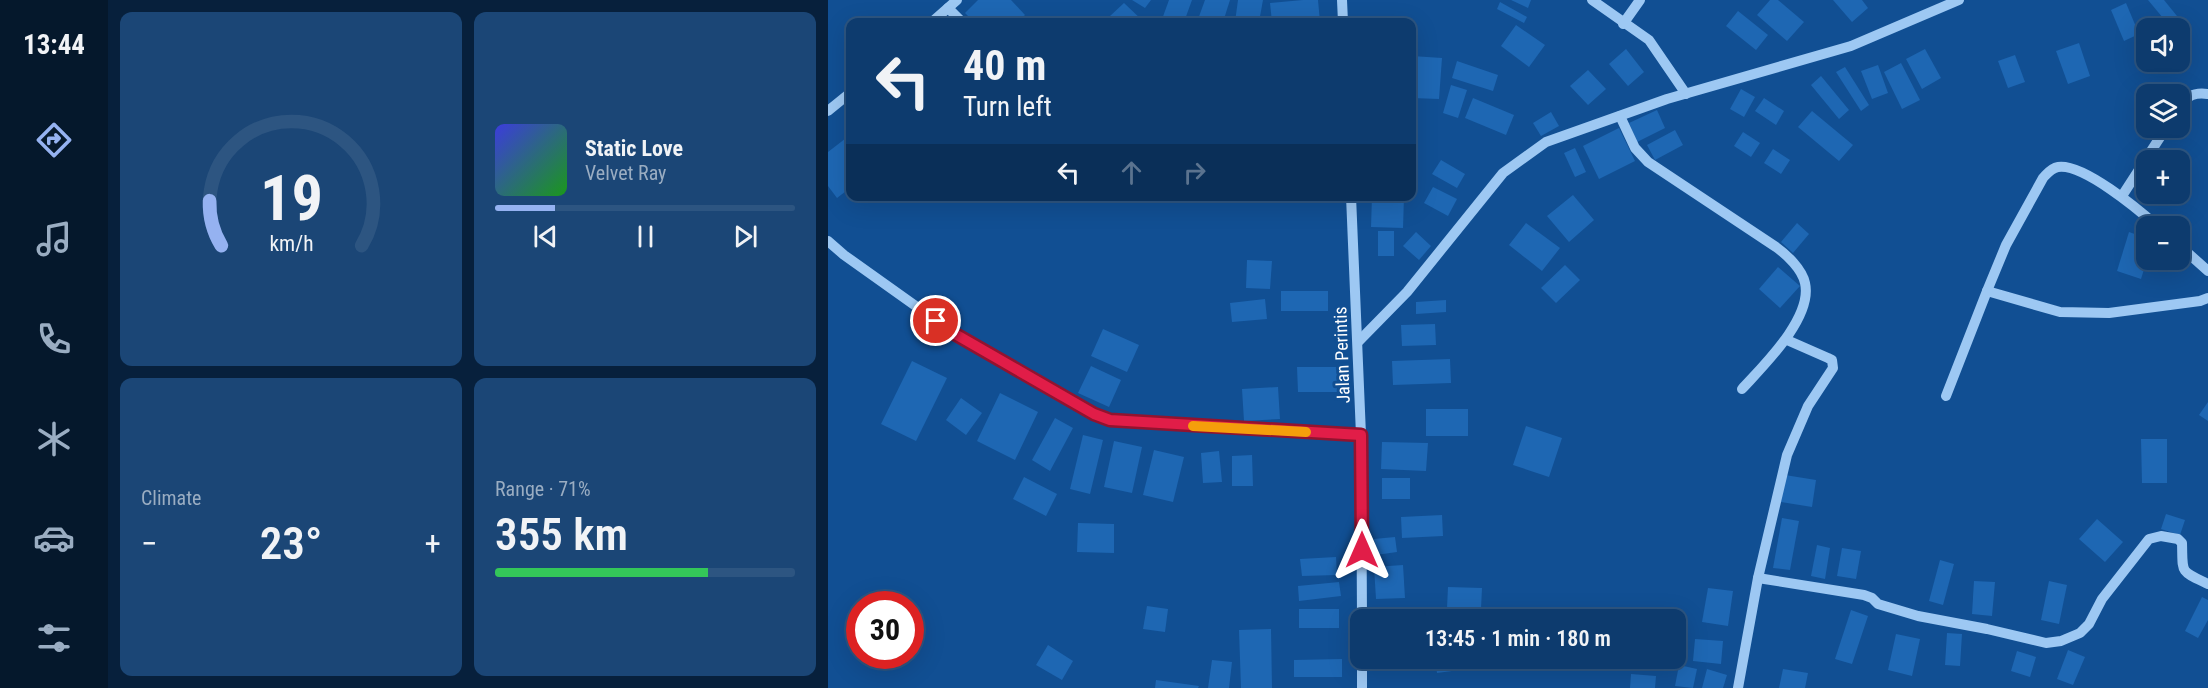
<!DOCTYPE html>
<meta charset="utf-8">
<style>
body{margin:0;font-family:"Roboto Condensed",sans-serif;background:#1b4676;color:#f1f3f6;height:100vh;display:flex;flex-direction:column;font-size:22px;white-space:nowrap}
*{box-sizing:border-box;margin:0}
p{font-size:20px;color:#9aadc2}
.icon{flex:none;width:33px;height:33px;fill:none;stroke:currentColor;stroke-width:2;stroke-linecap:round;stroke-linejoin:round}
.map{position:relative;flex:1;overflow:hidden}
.sheet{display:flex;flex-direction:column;gap:12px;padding:12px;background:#07203c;width:720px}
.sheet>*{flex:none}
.banner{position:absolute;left:18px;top:18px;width:570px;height:183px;border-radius:12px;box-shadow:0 6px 24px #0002,0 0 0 2px #2d5581;background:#0d3b6e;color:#f1f3f6;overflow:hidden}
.buttons{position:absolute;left:1308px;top:18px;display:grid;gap:12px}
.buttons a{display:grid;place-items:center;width:54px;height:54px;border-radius:12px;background:#0d3b6e;box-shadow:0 6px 24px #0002,0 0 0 2px #2d5581;font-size:30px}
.speed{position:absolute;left:18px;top:591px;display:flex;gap:12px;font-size:30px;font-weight:700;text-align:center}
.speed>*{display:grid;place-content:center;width:78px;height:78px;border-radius:50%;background:#0d3b6e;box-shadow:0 6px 24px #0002,0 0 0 2px #2d5581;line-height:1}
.speed .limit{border:9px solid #d22;background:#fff;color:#111}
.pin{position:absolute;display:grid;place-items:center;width:51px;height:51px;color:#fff;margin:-26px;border:3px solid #fff;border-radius:50%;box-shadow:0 2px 6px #0007}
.me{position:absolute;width:66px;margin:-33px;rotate:0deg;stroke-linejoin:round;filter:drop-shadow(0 0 4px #0008)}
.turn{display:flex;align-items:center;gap:21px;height:126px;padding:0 18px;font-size:27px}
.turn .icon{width:78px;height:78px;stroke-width:2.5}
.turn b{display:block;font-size:42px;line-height:51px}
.lanes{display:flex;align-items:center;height:57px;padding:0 18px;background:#0003;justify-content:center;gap:30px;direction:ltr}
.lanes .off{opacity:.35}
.big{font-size:45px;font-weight:600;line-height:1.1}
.sheet .widget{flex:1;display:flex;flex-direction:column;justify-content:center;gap:9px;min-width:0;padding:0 21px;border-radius:12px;background:#1b4676}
.sheet .dial{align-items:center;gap:0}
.dial svg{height:156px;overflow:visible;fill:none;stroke:#2d5581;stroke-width:7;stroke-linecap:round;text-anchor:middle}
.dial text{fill:#f1f3f6;stroke:none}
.song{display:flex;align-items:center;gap:18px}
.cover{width:72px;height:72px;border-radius:9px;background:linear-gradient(135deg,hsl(240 70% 55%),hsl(120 70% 35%))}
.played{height:6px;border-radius:3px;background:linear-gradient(90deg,#95b2f1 20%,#2d5581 20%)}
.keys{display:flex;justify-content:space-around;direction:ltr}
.heat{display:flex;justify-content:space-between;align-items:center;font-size:33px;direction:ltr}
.charge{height:9px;border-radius:4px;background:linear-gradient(90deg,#34c759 71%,#2d5581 0)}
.sheet .tiles{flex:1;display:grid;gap:12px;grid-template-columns:repeat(2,1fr)}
.trip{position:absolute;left:522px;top:609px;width:336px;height:60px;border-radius:12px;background:#0d3b6e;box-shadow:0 6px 24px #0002,0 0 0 2px #2d5581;font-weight:600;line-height:60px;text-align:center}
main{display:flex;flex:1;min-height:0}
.menu{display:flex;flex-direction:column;width:108px;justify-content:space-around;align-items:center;background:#05182c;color:#9aadc2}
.menu .icon{width:42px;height:42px}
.menu .selected{color:#95b2f1}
.menu b{font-size:27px;color:#f1f3f6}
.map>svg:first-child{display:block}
</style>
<main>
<nav class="menu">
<b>13:44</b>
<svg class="icon selected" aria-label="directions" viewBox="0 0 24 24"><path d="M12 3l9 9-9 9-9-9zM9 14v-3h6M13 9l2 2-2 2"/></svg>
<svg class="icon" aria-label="music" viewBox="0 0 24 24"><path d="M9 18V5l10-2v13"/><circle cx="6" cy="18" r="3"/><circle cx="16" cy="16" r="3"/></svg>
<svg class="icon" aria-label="phone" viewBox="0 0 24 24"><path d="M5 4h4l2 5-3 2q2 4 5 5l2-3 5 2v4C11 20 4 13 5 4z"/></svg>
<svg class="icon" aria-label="climate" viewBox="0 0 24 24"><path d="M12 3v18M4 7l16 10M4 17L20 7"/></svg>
<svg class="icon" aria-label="car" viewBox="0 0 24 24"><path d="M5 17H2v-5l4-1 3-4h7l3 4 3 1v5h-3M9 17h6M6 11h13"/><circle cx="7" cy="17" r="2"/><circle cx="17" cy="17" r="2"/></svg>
<svg class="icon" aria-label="filters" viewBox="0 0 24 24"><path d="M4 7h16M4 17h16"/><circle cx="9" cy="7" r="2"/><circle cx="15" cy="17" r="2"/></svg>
</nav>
<section class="sheet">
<div class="tiles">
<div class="widget dial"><svg viewBox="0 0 100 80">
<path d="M14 69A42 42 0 1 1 86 69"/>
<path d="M14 69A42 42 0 0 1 8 46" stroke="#95b2f1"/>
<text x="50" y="56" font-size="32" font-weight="700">19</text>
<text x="50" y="72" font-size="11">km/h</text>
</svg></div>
<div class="widget">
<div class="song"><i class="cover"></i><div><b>Static Love</b><p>Velvet Ray</p></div></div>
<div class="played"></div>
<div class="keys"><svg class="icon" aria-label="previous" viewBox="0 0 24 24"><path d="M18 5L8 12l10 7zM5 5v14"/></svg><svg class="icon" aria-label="pause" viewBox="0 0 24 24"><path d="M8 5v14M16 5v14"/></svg><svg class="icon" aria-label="next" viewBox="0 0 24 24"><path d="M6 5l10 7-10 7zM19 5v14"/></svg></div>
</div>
<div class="widget"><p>Climate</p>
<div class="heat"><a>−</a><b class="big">23°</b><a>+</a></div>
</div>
<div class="widget"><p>Range · 71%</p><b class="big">355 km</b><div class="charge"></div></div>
</div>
</section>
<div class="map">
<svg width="1380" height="688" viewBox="0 0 1380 688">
<rect width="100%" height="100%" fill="#114f93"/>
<g fill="#1e67b3">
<polygon points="150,0 183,0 197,15 189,22 146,22 137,13"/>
<polygon points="304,0 323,0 317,8"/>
<polygon points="341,0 364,0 356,22 333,22"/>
<polygon points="377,0 402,0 395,22 369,22"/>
<polygon points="410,0 435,0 431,22 407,22"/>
<polygon points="475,0 490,0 492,22 444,22 442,3"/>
<polygon points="683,0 703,0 700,8"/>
<polygon points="942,0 950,0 976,22 959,41 929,15"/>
<polygon points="1005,0 1034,0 1040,8 1024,22"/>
<polygon points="1320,0 1336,0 1349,16 1340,24"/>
<polygon points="672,2 699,17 696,23 669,9"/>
<polygon points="296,3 316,22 286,22 281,17"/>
<polygon points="1298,3 1311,34 1296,41 1283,10"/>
<polygon points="910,11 940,35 928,50 898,26"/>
<polygon points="688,25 717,45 701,67 673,46"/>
<polygon points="1251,43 1262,76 1240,84 1228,51"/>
<polygon points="798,49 816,72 800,86 781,64"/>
<polygon points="1097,49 1113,78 1094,89 1078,59"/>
<polygon points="1187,55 1197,82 1180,88 1170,61"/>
<polygon points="584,56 614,58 611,99 584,98"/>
<polygon points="629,61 670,75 665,91 624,78"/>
<polygon points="1073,63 1092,100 1074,109 1056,72"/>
<polygon points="1050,65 1060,93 1044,99 1033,71"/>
<polygon points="1017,67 1041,105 1033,111 1008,72"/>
<polygon points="760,70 778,89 760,105 742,86"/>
<polygon points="993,76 1021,110 1011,119 983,85"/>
<polygon points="623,85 639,90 630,118 615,113"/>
<polygon points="913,89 927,97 916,117 902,109"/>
<polygon points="645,98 686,115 678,135 637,118"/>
<polygon points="936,98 956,111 948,125 927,111"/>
<polygon points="829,110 837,128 809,142 801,123"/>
<polygon points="984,111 1025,145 1011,161 970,127"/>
<polygon points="723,112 731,126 713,136 705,123"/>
<polygon points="791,128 807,161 771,179 755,146"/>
<polygon points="847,130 855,145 827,160 819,145"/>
<polygon points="915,132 932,143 923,157 906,146"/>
<polygon points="22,135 22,188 9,198 0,186 0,152"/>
<polygon points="584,146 586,146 589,170 584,170"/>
<polygon points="747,148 758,172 747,177 736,153"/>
<polygon points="945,149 962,160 953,174 936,163"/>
<polygon points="613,160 637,174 629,188 604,174"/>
<polygon points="605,187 629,199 620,216 596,203"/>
<polygon points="745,195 766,220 741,242 719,216"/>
<polygon points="544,196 576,197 575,228 543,227"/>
<polygon points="698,223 732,248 714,271 681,245"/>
<polygon points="969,223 981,234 965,253 953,242"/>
<rect x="550" y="231" width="16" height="25"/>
<polygon points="588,232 603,246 591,260 575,246"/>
<polygon points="1301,232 1318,238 1319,260 1313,279 1289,271"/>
<polygon points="419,260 444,261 442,289 418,288"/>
<polygon points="737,265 752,280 728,303 713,288"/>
<polygon points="950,267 972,286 952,308 931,289"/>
<rect x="453" y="291" width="47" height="20"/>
<polygon points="437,299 439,319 404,322 402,303"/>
<polygon points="618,300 618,312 588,314 588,302"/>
<polygon points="607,324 608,345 574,346 573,325"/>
<polygon points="275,329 311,345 299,372 263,356"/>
<polygon points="622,359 623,383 565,385 564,361"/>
<polygon points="84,361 119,378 88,441 53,424"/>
<polygon points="263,366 293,380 281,407 250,393"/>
<polygon points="469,367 509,367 509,392 470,392"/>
<polygon points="450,387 452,419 416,421 414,389"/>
<polygon points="172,393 210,412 187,460 149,441"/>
<polygon points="133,398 154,413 138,435 118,420"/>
<polygon points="1380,402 1380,421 1371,415"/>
<rect x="598" y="409" width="42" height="27"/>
<polygon points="227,418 245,428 222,471 204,460"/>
<polygon points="698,426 734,438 721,477 685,465"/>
<polygon points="255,435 275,440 262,494 242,489"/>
<polygon points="1313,439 1339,439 1339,483 1314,483"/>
<polygon points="286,441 314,447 304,493 276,487"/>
<polygon points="554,442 600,443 598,471 553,469"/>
<polygon points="326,450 356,457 345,502 315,495"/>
<polygon points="391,451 394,482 375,483 373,453"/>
<polygon points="424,455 425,486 404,486 404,456"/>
<polygon points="957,475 988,480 984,507 953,502"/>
<polygon points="196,477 229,494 218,516 185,499"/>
<rect x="554" y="478" width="28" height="21"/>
<polygon points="1338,514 1357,520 1352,535 1333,529"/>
<polygon points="614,515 615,536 574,538 573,517"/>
<polygon points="954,518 971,521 962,570 945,568"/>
<polygon points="1269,519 1295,542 1277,562 1251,539"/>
<polygon points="250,523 286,524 286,553 249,552"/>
<polygon points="567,537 569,552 548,555 546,539"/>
<polygon points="989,545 1002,548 997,579 983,576"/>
<polygon points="1014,548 1033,551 1028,579 1009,576"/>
<polygon points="508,557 509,575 474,576 472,559"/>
<polygon points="1112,560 1126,564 1115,605 1101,601"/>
<polygon points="575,565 577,598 548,599 546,567"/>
<polygon points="1146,581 1167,582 1164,616 1144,614"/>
<polygon points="1221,581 1239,585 1231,624 1213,620"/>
<polygon points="511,582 513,596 471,601 470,586"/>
<polygon points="620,587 654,588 653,609 619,608"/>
<polygon points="880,588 905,591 900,626 874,622"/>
<polygon points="1374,597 1380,600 1380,620 1370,638 1357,631"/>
<polygon points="319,606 340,609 337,632 315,629"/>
<rect x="471" y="609" width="40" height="19"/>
<polygon points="1023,610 1040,616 1024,664 1007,659"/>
<polygon points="637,615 637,620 607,620 607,616"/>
<polygon points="443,629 444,688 413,688 411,630"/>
<polygon points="1119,633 1134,634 1132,666 1117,665"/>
<polygon points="1068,634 1092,639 1084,676 1060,670"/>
<polygon points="867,639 895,641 893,664 865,661"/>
<polygon points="220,645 245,661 234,680 208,665"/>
<polygon points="1240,650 1257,657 1245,685 1229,679"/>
<polygon points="1189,651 1208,657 1202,677 1183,671"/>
<polygon points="622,658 624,671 609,673 607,659"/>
<polygon points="514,659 514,677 466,677 466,660"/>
<polygon points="384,660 404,662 401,688 380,688"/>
<polygon points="796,661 823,662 823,670 796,670"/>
<polygon points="851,665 869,669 865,688 847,686"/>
<polygon points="879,669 899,675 895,688 874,688"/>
<polygon points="955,669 980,673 977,688 951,688"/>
<polygon points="803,674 828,676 827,688 802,688"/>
<polygon points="328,680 371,686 370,688 327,688"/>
</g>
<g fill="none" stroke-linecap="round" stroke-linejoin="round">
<g stroke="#9dc8f3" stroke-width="10">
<polyline points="514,0 515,22"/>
<polyline points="764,0 821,40 858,94"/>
<polyline points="120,8 134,22"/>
<polyline points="104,22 129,0"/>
<polyline points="795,24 812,0"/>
<path d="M1352 106C1359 95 1368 92 1380 94"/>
<polyline points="0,111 22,93"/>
<path d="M792 116 807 148 820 162 948 247C959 255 974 269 977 283 985 318 935 366 914 389"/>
<polyline points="523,196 533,435 534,620"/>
<polyline points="1294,196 1338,128"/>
<polyline points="0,241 16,255 127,334 266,414 282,420 533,435"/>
<polyline points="1352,246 1380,271"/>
<polyline points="1159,291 1232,312 1281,313 1372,301 1380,298"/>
<polyline points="530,342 579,292 675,173 718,142 839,99 1023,46 1131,0"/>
<path d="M1118 396 1159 291 1178 245 1215 178C1219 174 1223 168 1230 167 1255 163 1311 210 1329 226"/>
<path d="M930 578 1036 595 1044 598 1050 604 1090 616 1159 629 1218 643 1233 641 1252 633 1261 624 1274 599 1321 539 1333 536 1350 539 1354 543C1355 574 1351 570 1380 584"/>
<polyline points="534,658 534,688"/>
<polyline points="910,688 930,578 959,455 980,406 1005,368 1004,360 1000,358 959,340"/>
</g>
</g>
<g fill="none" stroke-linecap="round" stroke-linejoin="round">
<defs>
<polyline id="route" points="108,321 127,334 266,414 282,420 533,435 534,550"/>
</defs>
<use href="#route" stroke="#92132f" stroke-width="15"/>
<use href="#route" stroke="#e11d48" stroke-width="10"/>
<polyline stroke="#f59e0b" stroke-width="10" points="365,426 478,432"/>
</g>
<g text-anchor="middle" stroke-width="6" stroke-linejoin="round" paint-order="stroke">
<g font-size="18" fill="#fff" stroke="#114f93">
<text transform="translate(514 355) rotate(-92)" y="6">Jalan Perintis</text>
</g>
</g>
</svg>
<div class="buttons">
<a><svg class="icon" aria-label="sound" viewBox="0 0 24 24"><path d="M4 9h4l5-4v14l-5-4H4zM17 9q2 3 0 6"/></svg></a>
<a><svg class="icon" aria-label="layers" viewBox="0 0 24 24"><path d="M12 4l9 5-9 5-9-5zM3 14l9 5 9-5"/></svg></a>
<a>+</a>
<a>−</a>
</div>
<div class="speed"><div class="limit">30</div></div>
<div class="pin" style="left:108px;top:321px;background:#d93025"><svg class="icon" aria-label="arrive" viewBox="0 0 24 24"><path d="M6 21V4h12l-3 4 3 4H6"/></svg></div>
<svg class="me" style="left:534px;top:550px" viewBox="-20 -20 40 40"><path d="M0-17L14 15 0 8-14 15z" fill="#e11d48" stroke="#fff" stroke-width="4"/></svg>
<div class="trip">13:45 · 1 min · 180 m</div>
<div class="banner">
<div class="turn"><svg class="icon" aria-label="left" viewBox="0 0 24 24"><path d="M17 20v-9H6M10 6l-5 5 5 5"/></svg><div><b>40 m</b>Turn left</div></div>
<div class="lanes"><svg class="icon" aria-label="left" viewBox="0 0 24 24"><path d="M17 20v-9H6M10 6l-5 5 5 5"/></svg><svg class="icon off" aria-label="ahead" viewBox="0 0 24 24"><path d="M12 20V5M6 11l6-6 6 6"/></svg><svg class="icon off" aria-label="right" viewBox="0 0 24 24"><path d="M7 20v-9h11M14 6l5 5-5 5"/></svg></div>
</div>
</div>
</main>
